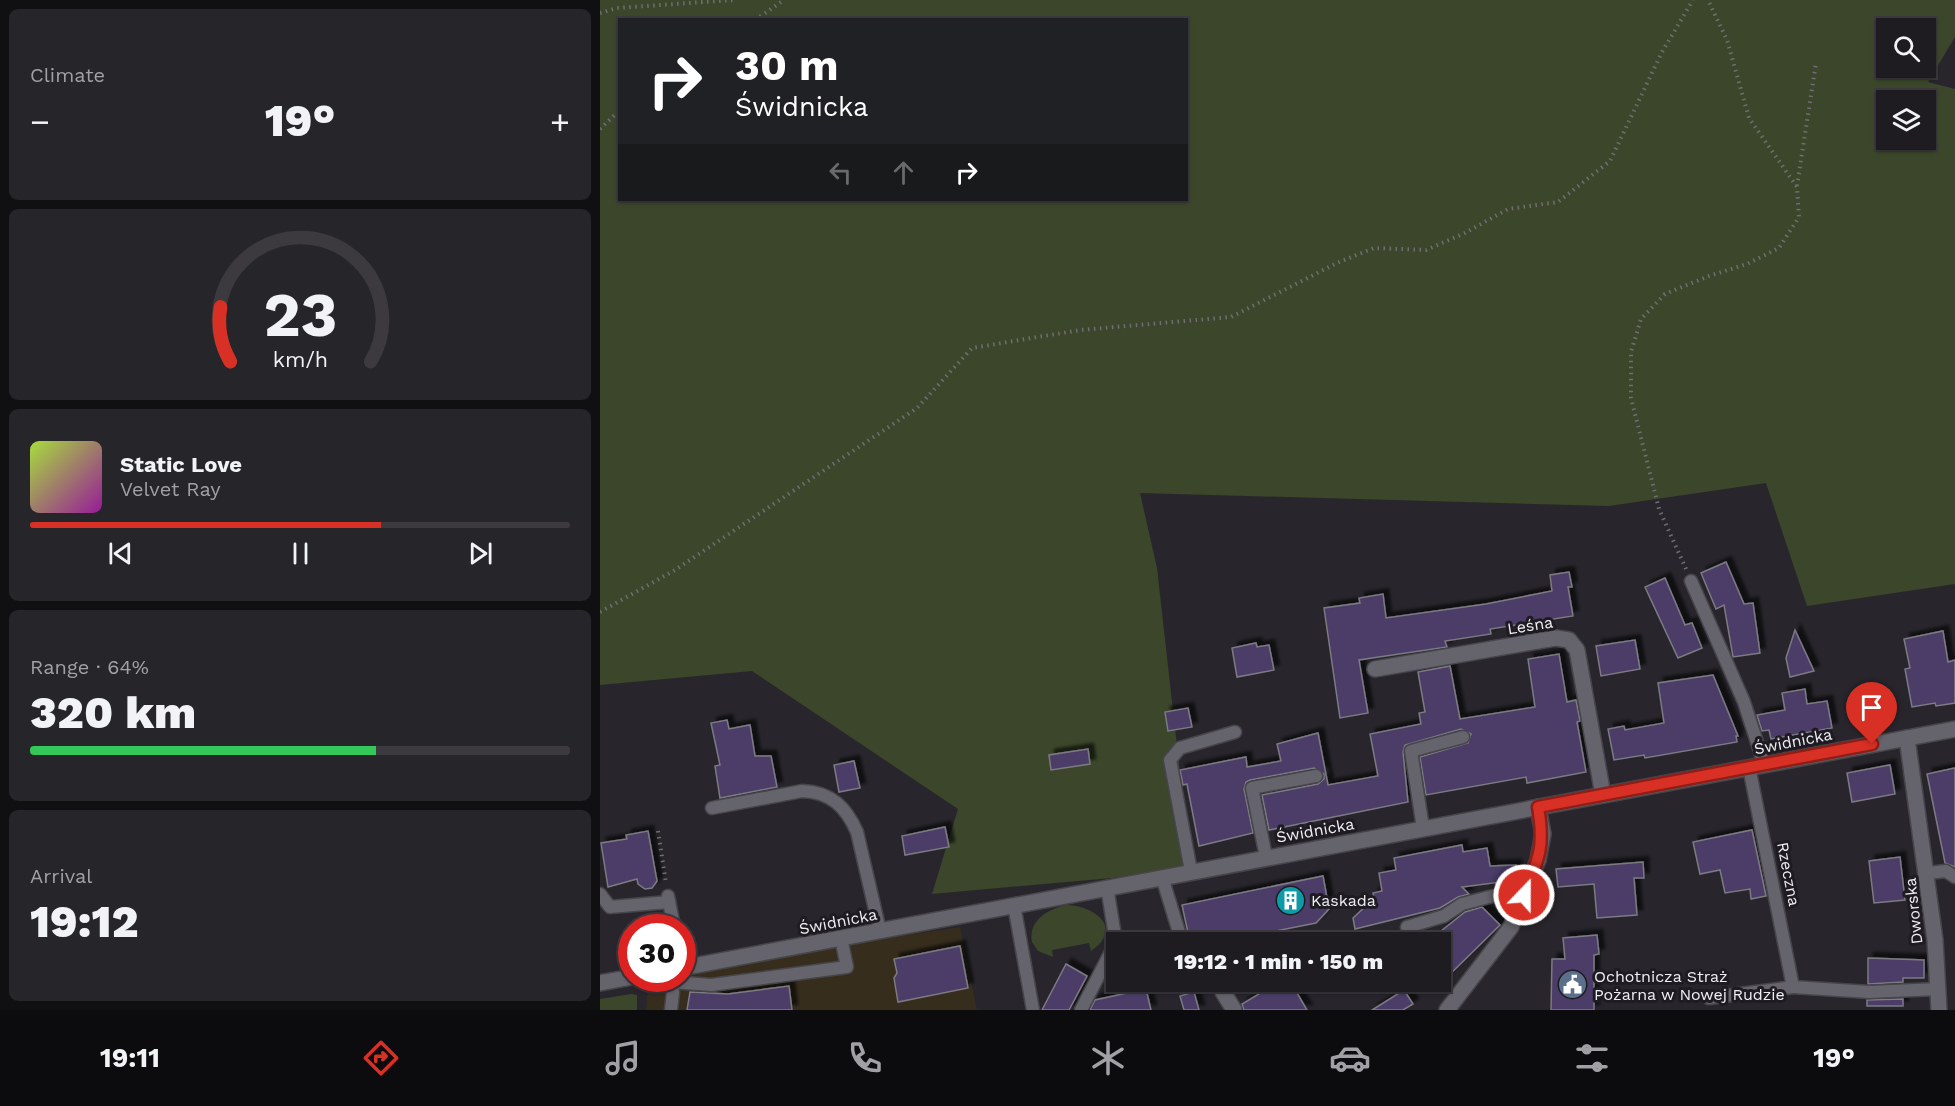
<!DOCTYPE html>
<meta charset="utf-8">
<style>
body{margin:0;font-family:"Work Sans",sans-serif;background:#26252a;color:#f1f3f6;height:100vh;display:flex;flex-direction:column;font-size:22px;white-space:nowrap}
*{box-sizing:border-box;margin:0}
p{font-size:20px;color:#a1a1a5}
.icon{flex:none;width:33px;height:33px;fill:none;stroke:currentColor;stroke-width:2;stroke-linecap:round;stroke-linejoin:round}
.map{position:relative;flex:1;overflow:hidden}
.panel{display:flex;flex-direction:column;gap:9px;padding:9px;background:#100f12;width:600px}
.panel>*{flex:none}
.hud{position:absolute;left:18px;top:18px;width:570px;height:183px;border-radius:0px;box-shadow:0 2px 4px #0004,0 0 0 2px #3c3a3f;background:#202124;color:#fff;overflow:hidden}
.tools{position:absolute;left:1276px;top:18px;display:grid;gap:12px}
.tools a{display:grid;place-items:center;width:60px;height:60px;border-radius:0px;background:#1e1c21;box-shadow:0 2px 4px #0004,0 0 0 2px #3c3a3f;font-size:30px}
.speed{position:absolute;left:18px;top:914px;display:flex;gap:12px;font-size:30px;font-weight:700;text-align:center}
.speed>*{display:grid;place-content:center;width:78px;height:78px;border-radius:50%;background:#1e1c21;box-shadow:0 2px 4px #0004,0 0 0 2px #3c3a3f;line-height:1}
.speed .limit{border:9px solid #d22;background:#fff;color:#111}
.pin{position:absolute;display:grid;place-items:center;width:51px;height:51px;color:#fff;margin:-62px -26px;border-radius:50% 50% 50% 0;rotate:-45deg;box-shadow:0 0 6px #0007}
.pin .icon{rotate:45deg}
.me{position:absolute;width:66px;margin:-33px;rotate:22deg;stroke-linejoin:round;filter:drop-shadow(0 0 4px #0008)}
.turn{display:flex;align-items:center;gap:21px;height:126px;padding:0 18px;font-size:27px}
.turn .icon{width:78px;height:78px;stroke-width:2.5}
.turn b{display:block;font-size:42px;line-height:51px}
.lanes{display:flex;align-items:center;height:57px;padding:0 18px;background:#0003;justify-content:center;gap:30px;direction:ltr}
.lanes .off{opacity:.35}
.big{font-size:45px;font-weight:800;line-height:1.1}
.panel .widget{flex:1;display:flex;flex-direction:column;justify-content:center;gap:9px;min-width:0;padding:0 21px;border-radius:9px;background:#26252a}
.panel .dial{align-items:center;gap:0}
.dial svg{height:156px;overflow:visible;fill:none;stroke:#3c3a3f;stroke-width:7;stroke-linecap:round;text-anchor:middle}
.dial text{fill:#f1f3f6;stroke:none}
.song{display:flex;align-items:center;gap:18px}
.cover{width:72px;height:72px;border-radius:9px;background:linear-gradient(135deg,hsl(80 70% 55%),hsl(300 70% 35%))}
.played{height:6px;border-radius:3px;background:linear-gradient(90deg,#d93025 65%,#3c3a3f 65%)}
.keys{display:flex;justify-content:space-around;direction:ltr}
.heat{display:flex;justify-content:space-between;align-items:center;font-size:33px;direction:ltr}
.charge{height:9px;border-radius:4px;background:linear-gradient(90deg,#34c759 64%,#3c3a3f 0)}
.trip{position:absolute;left:506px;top:932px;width:345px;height:60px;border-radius:0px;background:#1e1c21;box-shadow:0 2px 4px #0004,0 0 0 2px #3c3a3f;font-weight:800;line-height:60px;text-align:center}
.menu{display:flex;height:96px;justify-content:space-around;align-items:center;background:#0c0b0d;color:#a1a1a5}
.menu .icon{width:42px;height:42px}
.menu .active{color:#d93025}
.menu b{font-size:27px;color:#f1f3f6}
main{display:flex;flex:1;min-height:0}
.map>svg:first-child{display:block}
</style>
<main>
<section class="panel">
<div class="widget"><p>Climate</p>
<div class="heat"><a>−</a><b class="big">19°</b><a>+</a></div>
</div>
<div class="widget dial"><svg viewBox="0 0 100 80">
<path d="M14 69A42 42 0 1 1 86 69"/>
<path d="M14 69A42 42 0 0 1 9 41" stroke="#d93025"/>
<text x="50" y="56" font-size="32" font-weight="700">23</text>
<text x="50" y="72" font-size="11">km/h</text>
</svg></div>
<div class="widget">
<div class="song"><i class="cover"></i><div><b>Static Love</b><p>Velvet Ray</p></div></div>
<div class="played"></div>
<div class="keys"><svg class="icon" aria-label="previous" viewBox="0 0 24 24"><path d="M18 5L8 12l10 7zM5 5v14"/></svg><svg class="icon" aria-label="pause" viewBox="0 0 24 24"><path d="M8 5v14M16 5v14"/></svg><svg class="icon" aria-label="next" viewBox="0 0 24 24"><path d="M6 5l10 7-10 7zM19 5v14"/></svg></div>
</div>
<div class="widget"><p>Range · 64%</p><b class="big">320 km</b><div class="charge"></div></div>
<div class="widget"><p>Arrival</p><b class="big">19:12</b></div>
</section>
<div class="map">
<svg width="1355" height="1010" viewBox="0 0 1355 1010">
<defs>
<filter id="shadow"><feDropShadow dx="5.5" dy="-5.5" stdDeviation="1.5" flood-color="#0009"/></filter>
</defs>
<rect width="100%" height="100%" fill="#28262c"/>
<polygon fill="#362d1d" points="360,927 377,1010 46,1010 49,978 82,978 83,969"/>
<g fill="#3b462a" fill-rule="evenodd">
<path d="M0 0H1355V37L1328 82 1355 89V584L1207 606 1166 483 1009 506 540 493 557 568 591 871 332 894 358 809 152 671 0 685ZM20 20H586V200H20ZM1287 28H1326V68H1287ZM1287 100H1326V140H1287Z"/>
<path d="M465 905C494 905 525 928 491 951L489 943 452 950 453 957 438 951 432 942C428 921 447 910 465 905Z"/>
<polygon points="31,994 37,995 37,1010 0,1010 0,999"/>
</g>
<g fill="#4b3c67" stroke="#7c7a82" stroke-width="1.5" filter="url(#shadow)">
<polygon points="1126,562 1144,604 1153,603 1160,653 1133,657 1124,605 1116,609 1101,573"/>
<polygon points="969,572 972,587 968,587 973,616 890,629 891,634 845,641 847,647 759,660 768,713 740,718 724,608 760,603 759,598 783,594 786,618 886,604 952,591 950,575"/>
<polygon points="1065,578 1085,625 1092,623 1102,648 1078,658 1045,587"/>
<polygon points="1195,630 1214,671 1190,677 1186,658"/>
<polygon points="1343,631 1348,662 1355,660 1355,703 1336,706 1335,703 1312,707 1305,669 1310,668 1304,639"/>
<polygon points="1035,640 1040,669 1001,676 996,646"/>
<polygon points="656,643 657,647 669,645 674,670 637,677 632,648"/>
<polygon points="959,654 967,702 976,700 980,721 977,722 986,772 927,783 926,777 826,795 820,757 868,743 871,734 861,729 805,745 803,752 808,802 669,830 662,795 718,784 724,779 724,774 714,768 650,780 646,782 644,789 653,833 599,846 587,784 583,785 580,770 646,757 647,767 681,761 677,744 718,733 728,785 778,776 770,734 821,724 819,713 825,712 818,672 850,666 860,719 935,707 928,659"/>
<polygon points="1113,675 1138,736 1136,736 1137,742 1045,758 1044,755 1014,760 1008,729 1024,726 1025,730 1064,723 1058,683"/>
<polygon points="1205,689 1207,704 1227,701 1232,728 1171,739 1169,730 1162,731 1157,715 1185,710 1182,693"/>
<polygon points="588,708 592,727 568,731 565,712"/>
<polygon points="127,720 129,729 150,725 155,756 171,756 177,787 120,798 115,766 120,765 111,723"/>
<polygon points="488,749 490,764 451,770 449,755"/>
<polygon points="254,761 260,788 239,792 234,765"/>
<polygon points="1290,765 1295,794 1252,802 1247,773"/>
<polygon points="1355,768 1355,867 1345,863 1327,774"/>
<polygon points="345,827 349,847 305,855 302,836"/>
<polygon points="1152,830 1166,896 1151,899 1150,889 1125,893 1120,870 1100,874 1093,842"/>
<polygon points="48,831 57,881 52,888 45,889 38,884 37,879 8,887 1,843 27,839 26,835"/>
<polygon points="862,845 863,852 887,848 890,866 916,865 916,880 862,887 869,894 858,897 840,908 755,929 753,918 767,905 775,903 773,893 782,891 779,873 796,870 794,858"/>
<polygon points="1300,857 1305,900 1274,903 1269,861"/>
<polygon points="1043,862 1044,878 1034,878 1037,915 997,918 994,884 958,887 956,869"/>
<polygon points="723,876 729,909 716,923 641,938 642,942 590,942 582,905"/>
<polygon points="882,907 900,925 840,984 840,943 846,936 841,931 865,912"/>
<polygon points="997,935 999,954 994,955 994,1010 951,1010 952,959 965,959 963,938"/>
<polygon points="360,946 368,988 298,1002 294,978 297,973 294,959"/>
<polygon points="1268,958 1324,960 1324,978 1303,978 1303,982 1268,984"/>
<polygon points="466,964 487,976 469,1010 442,1010"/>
<polygon points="681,981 690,981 707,1010 644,1010 642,1004"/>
<polygon points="189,986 192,1010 87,1010 90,992 128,994"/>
<polygon points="546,989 551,1010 490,1010 495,1000"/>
<polygon points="804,990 813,1004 803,1010 772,1010"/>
<polygon points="594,992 599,1010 584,1010 580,996"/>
<polygon points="1303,999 1303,1006 1267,1006 1267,1000"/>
</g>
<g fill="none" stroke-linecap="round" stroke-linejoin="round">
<defs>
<g id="service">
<polyline points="1091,581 1144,702 1164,764"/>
<polyline points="1149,767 1193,987 1269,992 1338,989"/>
<path d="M112 808 202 791C231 792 246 807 257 832L280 931"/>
<polyline points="823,828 811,751 863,737"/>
<polyline points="666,857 652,788 716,776"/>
<polyline points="591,871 570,760 580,748 635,732"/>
<polyline points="1328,873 1346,871 1355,877"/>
<polyline points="562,877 582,942"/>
<polyline points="507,887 516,942"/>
<polyline points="0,894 10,907 69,902"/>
<polyline points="68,896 74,927"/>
<polyline points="414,905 433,1010"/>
<polyline points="807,927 844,916 862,904 893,896 924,895"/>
<polyline points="72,982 111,985 247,967 241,938"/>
<polyline points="1109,998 1193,987"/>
<polyline points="71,1010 73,992 71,978"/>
<polyline points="481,1010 516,942"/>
</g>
<g id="minor">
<polyline points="775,669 956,638 969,640 977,650 1003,795"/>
<polyline points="1307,738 1335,940 1339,1010"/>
<polyline points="623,992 634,1010"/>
<polyline points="847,1010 911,927 938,860 943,834 938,807"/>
</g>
<g id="tertiary">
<polyline points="82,968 1355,729"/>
<polyline points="0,983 32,977"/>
</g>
</defs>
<use href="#service" stroke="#46454a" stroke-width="15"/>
<use href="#minor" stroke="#46454a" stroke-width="18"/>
<use href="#tertiary" stroke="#46454a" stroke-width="18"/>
<g stroke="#6f6e73" stroke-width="4" stroke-dasharray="1.5 4.5" stroke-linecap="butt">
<polyline points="0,13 17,8 133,0"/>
<polyline points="155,20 184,0"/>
<polyline points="0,129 20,110"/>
<polyline points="1197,186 1216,63"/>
<polyline points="1086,569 1059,509 1031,398 1031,352 1041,319 1065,294 1109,276 1147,264 1179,248 1199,217 1197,187 1149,118 1127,40 1108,0"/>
<polyline points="0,612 75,570 317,408 372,348 480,330 631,317 737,263 774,248 826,250 865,233 908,209 958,202 1010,161 1062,52 1093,0"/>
<polyline points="58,831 66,883"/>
</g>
<use href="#service" stroke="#65636b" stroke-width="12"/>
<use href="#minor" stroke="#65636b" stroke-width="15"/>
<use href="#tertiary" stroke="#65636b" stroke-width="15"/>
</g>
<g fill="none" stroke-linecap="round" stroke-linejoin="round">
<defs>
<path id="route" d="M924 895C939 858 945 847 938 807L1272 744"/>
</defs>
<use href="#route" stroke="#8d1f18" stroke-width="15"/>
<use href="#route" stroke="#d93025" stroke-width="10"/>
</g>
<defs>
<symbol id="building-disc" viewBox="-11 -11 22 22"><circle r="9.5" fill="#0f9aa8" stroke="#1e1c22"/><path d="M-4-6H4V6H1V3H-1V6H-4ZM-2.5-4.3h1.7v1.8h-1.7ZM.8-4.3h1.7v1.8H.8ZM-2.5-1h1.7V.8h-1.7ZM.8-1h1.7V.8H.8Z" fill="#fff"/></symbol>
<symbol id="civic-disc" viewBox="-11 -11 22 22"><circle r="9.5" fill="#5c6f8a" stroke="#1e1c22"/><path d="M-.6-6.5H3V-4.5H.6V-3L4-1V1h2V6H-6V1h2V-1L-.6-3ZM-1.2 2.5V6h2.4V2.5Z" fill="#fff"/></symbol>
</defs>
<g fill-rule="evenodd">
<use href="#building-disc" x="674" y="884" width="33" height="33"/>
<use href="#civic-disc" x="956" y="968" width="33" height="33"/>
</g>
<g text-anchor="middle" stroke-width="6" stroke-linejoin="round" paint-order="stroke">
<g font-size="16" fill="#efeef3" stroke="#1e1c22">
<text transform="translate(930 625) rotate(-9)" y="6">Leśna</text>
<text transform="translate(1193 741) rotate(-11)" y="6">Świdnicka</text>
<text transform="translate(715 830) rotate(-10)" y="6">Świdnicka</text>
<text transform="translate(1189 874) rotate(79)" y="6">Rzeczna</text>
<text transform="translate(1313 911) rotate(-96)" y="6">Dworska</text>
<text transform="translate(238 921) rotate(-11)" y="6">Świdnicka</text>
</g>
<g font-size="16" fill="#efeef3" stroke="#1e1c22" text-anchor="start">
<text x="711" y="906">Kaskada</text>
<text x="994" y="982">Ochotnicza Straż<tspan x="994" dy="18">Pożarna w Nowej Rudzie</tspan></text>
</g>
</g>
</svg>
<div class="tools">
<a><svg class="icon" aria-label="search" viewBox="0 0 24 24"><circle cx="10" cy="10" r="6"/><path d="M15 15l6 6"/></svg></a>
<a><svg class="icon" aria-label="layers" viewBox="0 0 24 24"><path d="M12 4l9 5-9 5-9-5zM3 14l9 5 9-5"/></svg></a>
</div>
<div class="speed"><div class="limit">30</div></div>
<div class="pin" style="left:1272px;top:744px;background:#d93025"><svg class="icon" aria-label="arrive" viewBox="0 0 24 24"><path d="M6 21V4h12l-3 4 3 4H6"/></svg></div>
<svg class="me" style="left:924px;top:895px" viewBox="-20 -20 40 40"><circle r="17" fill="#d93025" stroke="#fff" stroke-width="3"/><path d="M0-11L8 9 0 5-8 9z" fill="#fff"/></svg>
<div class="trip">19:12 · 1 min · 150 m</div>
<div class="hud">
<div class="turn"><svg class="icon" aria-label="right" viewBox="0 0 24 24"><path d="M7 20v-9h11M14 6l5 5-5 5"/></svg><div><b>30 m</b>Świdnicka</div></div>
<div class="lanes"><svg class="icon off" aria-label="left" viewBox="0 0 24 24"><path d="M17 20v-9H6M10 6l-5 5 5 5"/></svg><svg class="icon off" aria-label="ahead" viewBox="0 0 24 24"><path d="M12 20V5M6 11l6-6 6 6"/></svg><svg class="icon" aria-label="right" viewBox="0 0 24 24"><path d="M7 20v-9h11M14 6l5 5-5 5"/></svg></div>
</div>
</div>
</main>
<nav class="menu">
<b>19:11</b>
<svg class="icon active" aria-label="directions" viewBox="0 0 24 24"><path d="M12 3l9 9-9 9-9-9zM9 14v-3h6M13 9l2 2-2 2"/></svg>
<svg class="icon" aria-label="music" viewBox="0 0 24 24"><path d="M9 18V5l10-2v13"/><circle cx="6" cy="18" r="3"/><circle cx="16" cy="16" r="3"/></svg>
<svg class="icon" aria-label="phone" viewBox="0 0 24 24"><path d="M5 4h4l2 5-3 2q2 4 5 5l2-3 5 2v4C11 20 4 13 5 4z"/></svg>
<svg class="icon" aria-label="climate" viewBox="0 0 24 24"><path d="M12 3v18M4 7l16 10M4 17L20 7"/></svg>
<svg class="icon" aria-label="car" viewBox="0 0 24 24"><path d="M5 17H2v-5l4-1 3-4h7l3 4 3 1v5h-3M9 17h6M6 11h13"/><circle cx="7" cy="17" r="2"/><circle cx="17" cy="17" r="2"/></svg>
<svg class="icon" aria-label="filters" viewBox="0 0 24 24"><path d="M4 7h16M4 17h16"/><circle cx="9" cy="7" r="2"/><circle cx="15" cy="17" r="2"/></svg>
<b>19°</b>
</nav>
